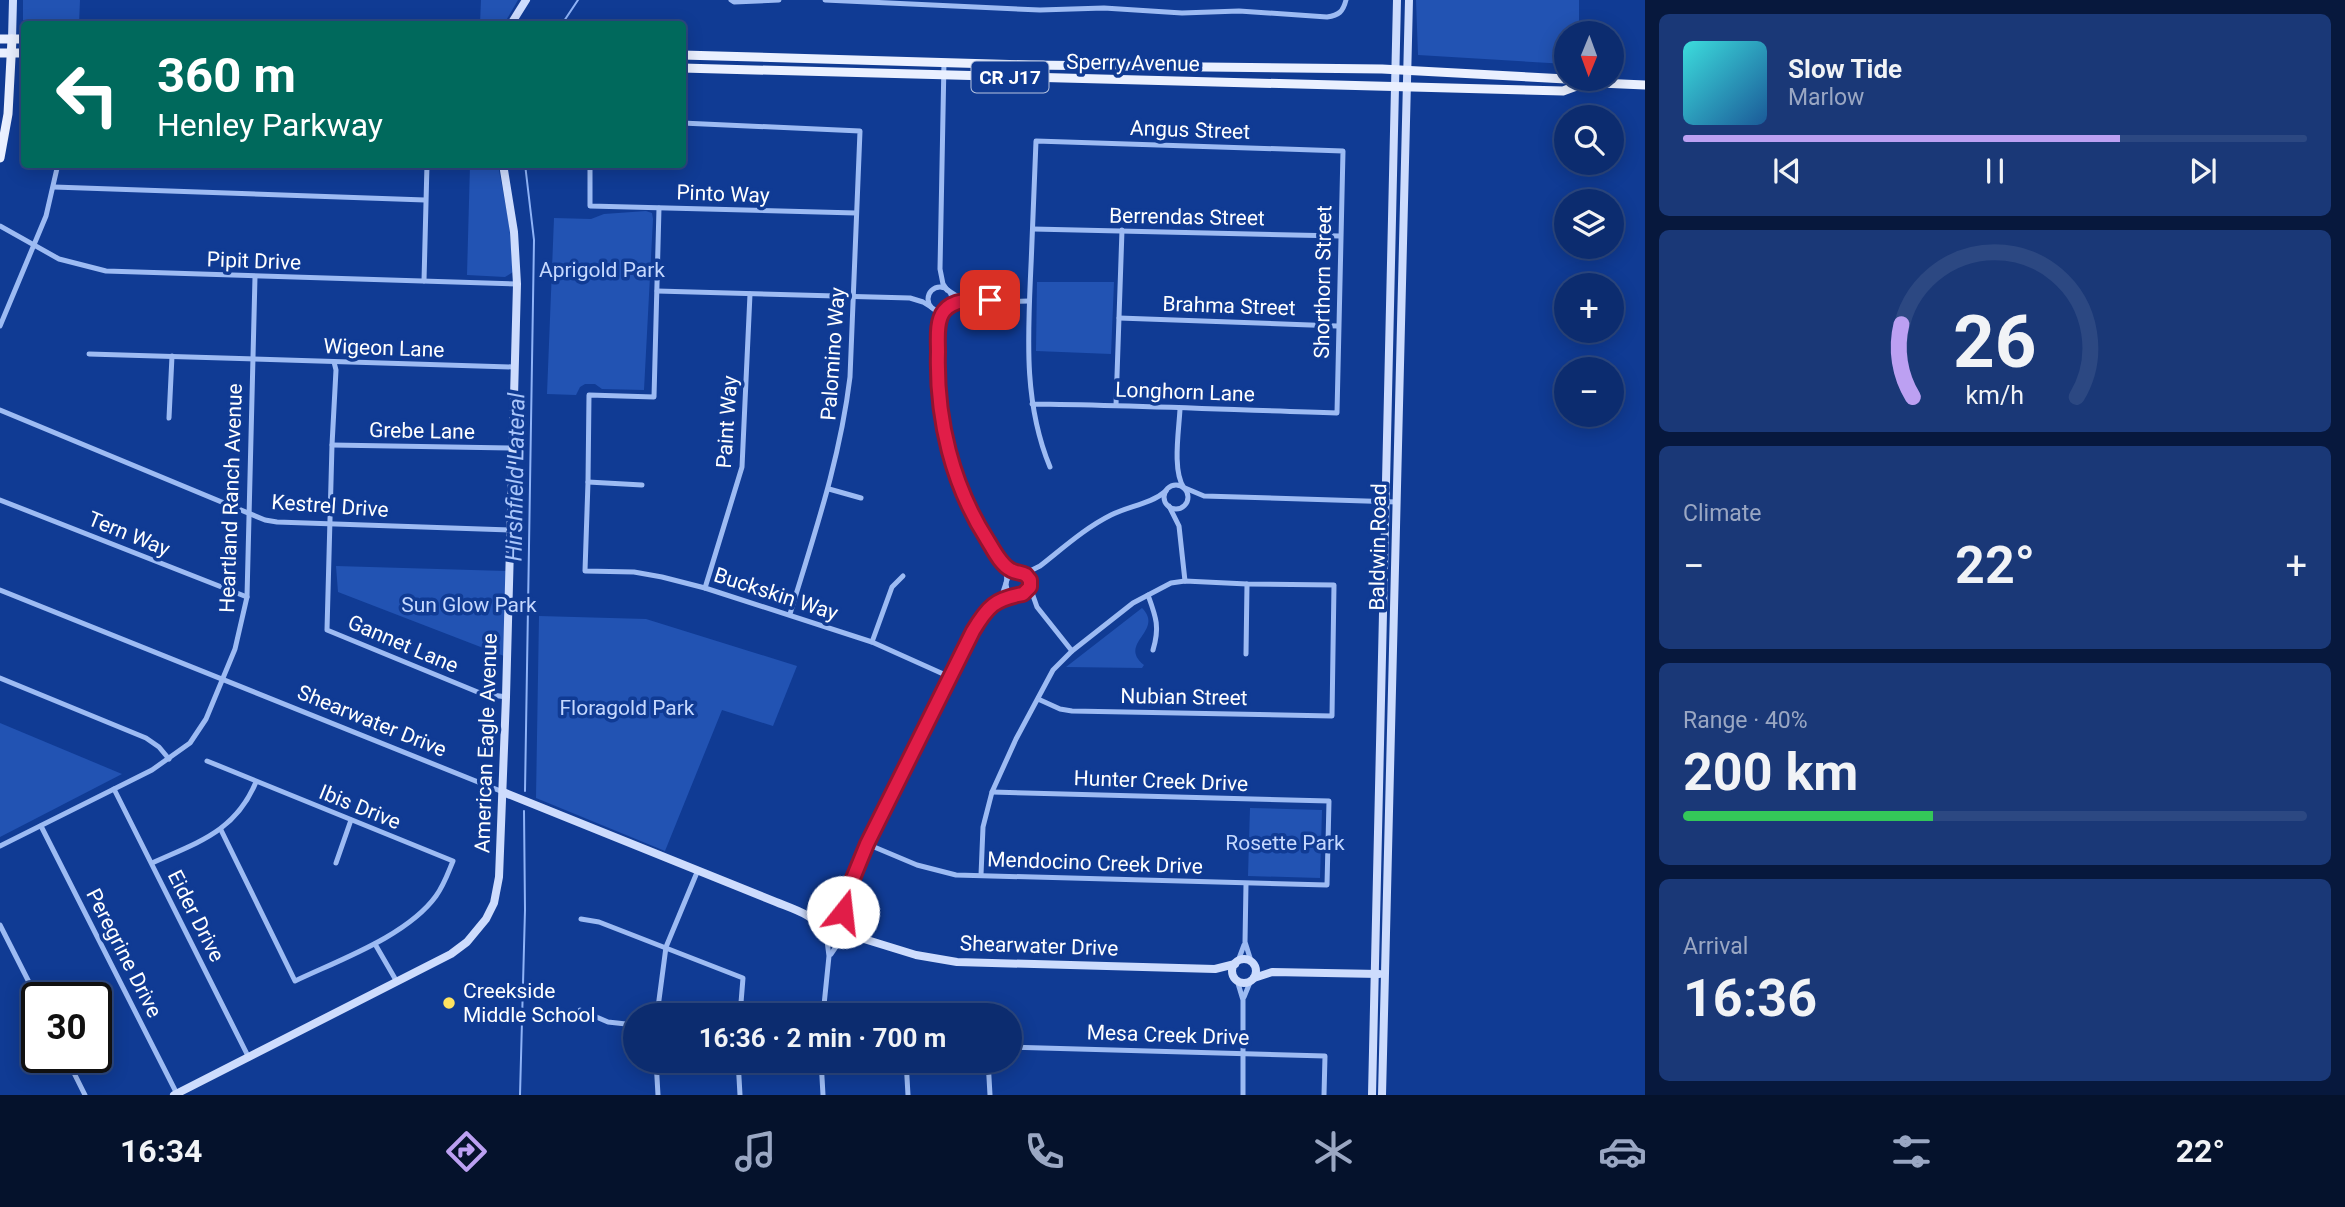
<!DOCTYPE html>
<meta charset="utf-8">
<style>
body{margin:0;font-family:Roboto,sans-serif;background:#1a3877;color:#f1f3f6;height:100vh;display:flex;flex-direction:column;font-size:26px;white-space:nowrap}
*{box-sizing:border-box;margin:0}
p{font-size:23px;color:#9aa7c3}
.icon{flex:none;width:38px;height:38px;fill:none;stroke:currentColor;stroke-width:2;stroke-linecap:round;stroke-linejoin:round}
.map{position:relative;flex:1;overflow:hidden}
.panel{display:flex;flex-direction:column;gap:14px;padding:14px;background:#07183d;width:700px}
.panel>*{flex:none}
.guide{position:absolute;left:21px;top:21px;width:665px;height:147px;border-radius:7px;box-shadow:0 4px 18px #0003,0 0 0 2px #2c4882;background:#00695c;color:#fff;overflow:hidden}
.needle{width:46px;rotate:181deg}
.tools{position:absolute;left:1554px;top:21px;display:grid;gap:14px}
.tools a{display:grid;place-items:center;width:70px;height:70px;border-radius:50%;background:#0c2c6f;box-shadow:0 4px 18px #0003,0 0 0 2px #2c4882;font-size:35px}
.speed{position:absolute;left:21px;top:982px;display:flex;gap:14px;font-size:35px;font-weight:700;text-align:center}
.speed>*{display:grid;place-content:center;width:91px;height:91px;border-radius:50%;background:#0c2c6f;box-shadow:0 4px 18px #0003,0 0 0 2px #2c4882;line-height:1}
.speed .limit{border:4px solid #111;border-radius:10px;background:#fff;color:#111}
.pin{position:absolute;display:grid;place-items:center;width:60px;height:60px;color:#fff;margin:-30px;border-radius:14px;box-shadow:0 4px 10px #0006}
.me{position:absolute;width:77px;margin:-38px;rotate:16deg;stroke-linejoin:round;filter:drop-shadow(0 0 5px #0008)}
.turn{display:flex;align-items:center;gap:24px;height:147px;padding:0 21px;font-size:32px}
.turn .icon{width:91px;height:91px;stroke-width:2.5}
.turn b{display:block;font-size:49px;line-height:60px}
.big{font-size:52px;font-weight:700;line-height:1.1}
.panel .card{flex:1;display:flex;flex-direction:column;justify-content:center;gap:10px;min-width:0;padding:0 24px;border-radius:10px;background:#1a3877}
.panel .dial{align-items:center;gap:0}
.dial svg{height:182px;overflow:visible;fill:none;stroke:#2c4882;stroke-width:7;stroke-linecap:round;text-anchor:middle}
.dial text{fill:#f1f3f6;stroke:none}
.song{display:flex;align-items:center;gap:21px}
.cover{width:84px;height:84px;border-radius:10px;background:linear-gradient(135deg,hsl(180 70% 55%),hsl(210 70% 35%))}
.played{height:7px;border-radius:4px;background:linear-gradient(90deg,#bca0f2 70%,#2c4882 70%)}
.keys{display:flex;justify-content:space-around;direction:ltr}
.heat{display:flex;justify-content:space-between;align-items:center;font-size:38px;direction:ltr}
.charge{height:10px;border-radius:5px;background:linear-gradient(90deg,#34c759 40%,#2c4882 0)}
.trip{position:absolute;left:623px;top:1003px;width:399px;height:70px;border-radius:35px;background:#0c2c6f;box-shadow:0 4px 18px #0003,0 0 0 2px #2c4882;font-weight:700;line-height:70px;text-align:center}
.menu{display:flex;height:112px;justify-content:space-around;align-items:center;background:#05122c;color:#9aa7c3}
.menu .icon{width:49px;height:49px}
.menu .active{color:#bca0f2}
.menu b{font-size:32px;color:#f1f3f6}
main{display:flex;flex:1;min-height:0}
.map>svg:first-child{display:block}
</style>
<main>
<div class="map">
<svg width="1645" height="1095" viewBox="0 0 1645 1095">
<rect width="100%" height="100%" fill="#103b94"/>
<g fill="#2253b3">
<polygon points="23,0 80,0 79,24 29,24 23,20"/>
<polygon points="481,0 518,0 504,24 480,24"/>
<polygon points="1416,0 1579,0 1579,33 1566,33 1566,64 1418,55"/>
<polygon points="470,165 498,165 509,223 513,272 505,277 467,275"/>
<polygon points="646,211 652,213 653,219 644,390 602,389 595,384 585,384 580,387 576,395 547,394 554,218 591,219 604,214"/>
<polygon points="1037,282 1114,282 1111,354 1036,351"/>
<polygon points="336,566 506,571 504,656 338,592"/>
<path d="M1142 608C1165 631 1117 643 1144 665L1142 668 1066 667Z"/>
<polygon points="539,616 646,619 797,666 773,726 722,710 665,851 536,798"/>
<polygon points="0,723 122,774 0,837"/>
<polygon points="1250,808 1322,810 1320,878 1248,876"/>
</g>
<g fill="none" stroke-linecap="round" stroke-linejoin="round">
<g stroke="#8fb3f7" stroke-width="2">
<polyline points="562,24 578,0"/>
<polyline points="525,164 534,240 525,791"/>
<polyline points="520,1095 525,910 524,811"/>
</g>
<g stroke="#9dbbf3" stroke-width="5">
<polyline points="731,0 734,2 779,0"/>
<path d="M825 0 1040 10 1104 8 1182 13 1239 11 1327 17C1339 15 1343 12 1346 0"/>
<polyline points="944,62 940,269 943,284 947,290"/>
<path d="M682 123 860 131 850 377C840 460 814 535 790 614"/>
<polyline points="590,164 590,206 856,213"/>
<polyline points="54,187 425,200"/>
<polyline points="659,208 654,397 589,395 588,482 585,571 634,572 662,577 705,588 872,642 950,677"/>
<polyline points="0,226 59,259 106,271 517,284"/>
<polyline points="1033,229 1340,236"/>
<polyline points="424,281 427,164"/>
<circle cx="940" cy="299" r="12"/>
<polyline points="657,291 910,298 923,302 931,307"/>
<path d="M949 291C969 307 1005 301 1029 301"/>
<path d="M946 309C937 320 938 336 938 350 936 405 946 459 969 508 979 528 1006 561 1007 580"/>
<polyline points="1119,318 1337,326"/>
<polyline points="0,326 46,216 58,164"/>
<polyline points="89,354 514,367"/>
<polyline points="334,362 336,370 332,445 327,630 480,693 506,697"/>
<path d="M1032 404C1133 405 1235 410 1337 413L1343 151 1036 141C1034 183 1033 224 1031 265 1028 334 1023 402 1050 467"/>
<polyline points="1116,405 1122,230"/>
<path d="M1180 409C1179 430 1172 471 1184 488"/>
<polyline points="0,410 265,520 277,522 510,530"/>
<polyline points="169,418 172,356"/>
<polyline points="332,445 512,448"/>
<polyline points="588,482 642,485"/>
<circle cx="1176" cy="497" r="12"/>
<polyline points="1185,488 1204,496 1397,502"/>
<polyline points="829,489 861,498"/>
<polyline points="0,500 247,597"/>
<polyline points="1169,506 1179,526 1185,581"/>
<path d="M1020 572 1030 571 1040 566C1063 548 1085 528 1111 515 1129 506 1151 504 1166 491"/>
<circle cx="1018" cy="584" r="12"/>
<polyline points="1030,587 1037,607 1072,651"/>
<polyline points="705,588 742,467 750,294"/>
<polyline points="0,590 503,792"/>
<path d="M1148 595C1156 617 1160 627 1153 650"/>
<polyline points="872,642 892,587 903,576"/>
<polyline points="1246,654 1247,584"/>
<polyline points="0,678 146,738 159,747 169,759"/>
<path d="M207 761 453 861C448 873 444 885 436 896 407 936 339 960 295 981L221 830"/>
<polyline points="114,789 249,1058"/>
<polyline points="41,826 177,1094"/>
<polyline points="867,844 917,865 956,875 1327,885 1329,801 992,792"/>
<polyline points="0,846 152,770 190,743 206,719 235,649 247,597 255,277"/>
<path d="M152 863C198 842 235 832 256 782"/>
<polyline points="336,863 351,820"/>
<polyline points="981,875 983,827 992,792 1016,739 1053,670 1072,651 1133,603 1171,583 1185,581 1247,584 1334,585 1332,716 1072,711 1060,709 1038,699"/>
<polyline points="1246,884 1245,942 1251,961"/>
<polyline points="844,901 843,912 846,921"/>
<polyline points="830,917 845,898 867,844 973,631 1003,592 1006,583"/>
<polyline points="581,919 599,922 743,978 740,1015"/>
<polyline points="0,925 37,998"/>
<polyline points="375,944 397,982"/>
<polyline points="831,954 842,938"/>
<polyline points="1238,961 1244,945"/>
<polyline points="1237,980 1243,1000 1243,1095"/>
<polyline points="1244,997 1251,980"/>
<polyline points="580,1010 608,1022 635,1025"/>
<polyline points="657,1015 666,947 698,870"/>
<polyline points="823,1015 829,956 826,933"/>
<polyline points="1010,1047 1325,1056 1324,1095"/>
<polyline points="66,1057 85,1095"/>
<polyline points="656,1060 658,1095"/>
<polyline points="738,1060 740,1095"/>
<polyline points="821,1060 823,1095"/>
<polyline points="906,1060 908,1095"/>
<polyline points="988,1060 990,1095"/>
</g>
<g stroke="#cddcfd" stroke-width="8">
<polyline points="511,24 526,0"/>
<polyline points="12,39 13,0"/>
<path d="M503 792 776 902C793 909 815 915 825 932"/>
<circle cx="836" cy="927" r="12"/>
<polyline points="843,937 864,939 916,955 957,962 1215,969 1235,964"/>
<circle cx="1244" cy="971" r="12"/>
<polyline points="1254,978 1272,972 1379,974"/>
<polyline points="174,1095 451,954 467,942 486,919 494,903 499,877 506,697 517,284 514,232 503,164"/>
<polyline points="1372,1095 1397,0"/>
<polyline points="1382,1095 1409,0"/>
</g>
<g stroke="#eaf0ff" stroke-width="9">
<polyline points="0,39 24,39"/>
<polyline points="0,53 24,53"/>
<polyline points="682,55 1029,65 1382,69 1566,79"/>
<polyline points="682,68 1563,91 1582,84"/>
<polyline points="1577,82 1645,85"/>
<polyline points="0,158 8,114 12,39"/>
</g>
</g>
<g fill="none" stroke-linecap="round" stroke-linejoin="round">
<defs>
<path id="route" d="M843 912 845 898 867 844 973 631C988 606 995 599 1023 594L1030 587V580L1026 575C1021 572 1016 573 1011 570 1001 565 994 551 988 541 952 485 936 419 938 352 938 340 936 321 944 311 954 298 976 300 990 300"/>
</defs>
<use href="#route" stroke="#92132f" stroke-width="18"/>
<use href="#route" stroke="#e11d48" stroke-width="12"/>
</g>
<circle fill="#ffe360" stroke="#103b94" stroke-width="2.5" cx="449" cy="1003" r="7"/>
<g text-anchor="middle" stroke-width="7" stroke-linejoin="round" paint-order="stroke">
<rect fill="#103b94" stroke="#b7c4df" stroke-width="2" x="971.5" y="61.5" width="77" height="31" rx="5"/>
<g font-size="19" font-weight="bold" fill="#fff">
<text x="1010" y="84">CR J17</text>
</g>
<g font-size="21" fill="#fff" stroke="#103b94">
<text transform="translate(1133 63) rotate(1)" y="7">Sperry Avenue</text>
<text transform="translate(1190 130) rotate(2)" y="7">Angus Street</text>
<text transform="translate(723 194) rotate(2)" y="7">Pinto Way</text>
<text transform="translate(1187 217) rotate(1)" y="7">Berrendas Street</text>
<text transform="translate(254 261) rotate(2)" y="7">Pipit Drive</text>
<text transform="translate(1323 282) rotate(-89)" y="7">Shorthorn Street</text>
<text transform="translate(1229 306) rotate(2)" y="7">Brahma Street</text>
<text transform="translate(384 348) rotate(2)" y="7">Wigeon Lane</text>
<text transform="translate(833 354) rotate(-86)" y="7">Palomino Way</text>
<text transform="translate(1185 392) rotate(2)" y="7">Longhorn Lane</text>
<text transform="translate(727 422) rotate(-86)" y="7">Paint Way</text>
<text transform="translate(422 431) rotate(1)" y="7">Grebe Lane</text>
<text transform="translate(231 498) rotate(-88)" y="7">Heartland Ranch Avenue</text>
<text transform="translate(330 506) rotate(4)" y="7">Kestrel Drive</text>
<text transform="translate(129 534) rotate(22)" y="7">Tern Way</text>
<text transform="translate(1378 547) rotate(-89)" y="7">Baldwin Road</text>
<text transform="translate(776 594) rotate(18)" y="7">Buckskin Way</text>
<text transform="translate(403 644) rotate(23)" y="7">Gannet Lane</text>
<text transform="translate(1184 697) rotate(1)" y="7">Nubian Street</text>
<text transform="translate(372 721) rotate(22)" y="7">Shearwater Drive</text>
<text transform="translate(486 743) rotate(-88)" y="7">American Eagle Avenue</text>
<text transform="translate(1161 781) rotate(2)" y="7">Hunter Creek Drive</text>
<text transform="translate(360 807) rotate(22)" y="7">Ibis Drive</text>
<text transform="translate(1095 863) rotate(2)" y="7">Mendocino Creek Drive</text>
<text transform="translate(196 916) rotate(63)" y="7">Eider Drive</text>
<text transform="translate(1039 946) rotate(2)" y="7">Shearwater Drive</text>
<text transform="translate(124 953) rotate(63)" y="7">Peregrine Drive</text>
<text transform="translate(1168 1035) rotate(2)" y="7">Mesa Creek Drive</text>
</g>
<g font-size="21" fill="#c5d8fe" stroke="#103b94">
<text x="602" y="277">Aprigold Park</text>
<text x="469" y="612">Sun Glow Park</text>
<text x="627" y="715">Floragold Park</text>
<text x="1285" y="850">Rosette Park</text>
</g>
<g font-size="21" fill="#fff" stroke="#103b94" text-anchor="start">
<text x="463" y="998">Creekside<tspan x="463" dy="24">Middle School</tspan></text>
</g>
<g font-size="23" font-style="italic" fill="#a9c5fa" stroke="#103b94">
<text transform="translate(515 477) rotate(-89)" y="8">Hirshfield Lateral</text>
</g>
</g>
</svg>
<div class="tools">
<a><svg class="needle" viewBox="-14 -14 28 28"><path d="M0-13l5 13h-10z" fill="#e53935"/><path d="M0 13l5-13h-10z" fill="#9aa7c3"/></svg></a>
<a><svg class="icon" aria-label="search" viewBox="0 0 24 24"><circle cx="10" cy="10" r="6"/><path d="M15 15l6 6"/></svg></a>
<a><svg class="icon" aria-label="layers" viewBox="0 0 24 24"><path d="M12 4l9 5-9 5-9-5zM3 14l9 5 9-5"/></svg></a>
<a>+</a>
<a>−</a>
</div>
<div class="speed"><div class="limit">30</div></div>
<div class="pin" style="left:990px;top:300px;background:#d93025"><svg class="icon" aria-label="arrive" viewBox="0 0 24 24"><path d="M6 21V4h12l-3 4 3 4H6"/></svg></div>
<svg class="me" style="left:843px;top:912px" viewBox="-20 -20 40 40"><circle r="19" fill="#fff"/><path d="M0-13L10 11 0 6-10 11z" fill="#e11d48"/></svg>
<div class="trip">16:36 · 2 min · 700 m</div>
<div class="guide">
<div class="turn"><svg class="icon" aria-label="left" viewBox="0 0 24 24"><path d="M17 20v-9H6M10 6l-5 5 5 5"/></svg><div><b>360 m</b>Henley Parkway</div></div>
</div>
</div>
<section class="panel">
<div class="card">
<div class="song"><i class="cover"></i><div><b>Slow Tide</b><p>Marlow</p></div></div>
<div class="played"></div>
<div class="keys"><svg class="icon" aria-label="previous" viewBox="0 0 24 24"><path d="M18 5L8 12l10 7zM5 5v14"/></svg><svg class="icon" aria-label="pause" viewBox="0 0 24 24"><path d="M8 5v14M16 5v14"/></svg><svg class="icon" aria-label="next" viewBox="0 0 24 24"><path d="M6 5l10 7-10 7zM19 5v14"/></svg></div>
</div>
<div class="card dial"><svg viewBox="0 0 100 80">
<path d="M14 69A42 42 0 1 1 86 69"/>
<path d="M14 69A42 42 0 0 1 9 37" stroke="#bca0f2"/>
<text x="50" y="56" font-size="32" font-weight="700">26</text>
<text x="50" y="72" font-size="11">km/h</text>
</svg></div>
<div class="card"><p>Climate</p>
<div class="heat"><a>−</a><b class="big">22°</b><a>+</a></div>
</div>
<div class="card"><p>Range · 40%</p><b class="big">200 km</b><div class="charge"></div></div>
<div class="card"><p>Arrival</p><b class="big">16:36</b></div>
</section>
</main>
<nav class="menu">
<b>16:34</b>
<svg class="icon active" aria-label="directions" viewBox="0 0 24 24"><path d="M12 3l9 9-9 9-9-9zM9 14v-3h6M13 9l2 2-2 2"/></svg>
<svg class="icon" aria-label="music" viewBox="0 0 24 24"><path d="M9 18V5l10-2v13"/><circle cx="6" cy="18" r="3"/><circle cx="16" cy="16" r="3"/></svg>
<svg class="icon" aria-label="phone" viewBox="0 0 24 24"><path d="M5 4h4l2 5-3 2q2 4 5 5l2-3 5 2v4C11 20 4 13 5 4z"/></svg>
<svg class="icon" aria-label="climate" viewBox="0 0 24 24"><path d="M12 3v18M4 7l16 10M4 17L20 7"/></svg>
<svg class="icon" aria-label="car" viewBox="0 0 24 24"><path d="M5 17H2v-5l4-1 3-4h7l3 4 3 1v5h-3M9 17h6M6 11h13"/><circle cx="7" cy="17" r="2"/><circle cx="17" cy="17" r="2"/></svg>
<svg class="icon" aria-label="filters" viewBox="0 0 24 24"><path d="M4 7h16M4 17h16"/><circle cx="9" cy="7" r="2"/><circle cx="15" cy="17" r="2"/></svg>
<b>22°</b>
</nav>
